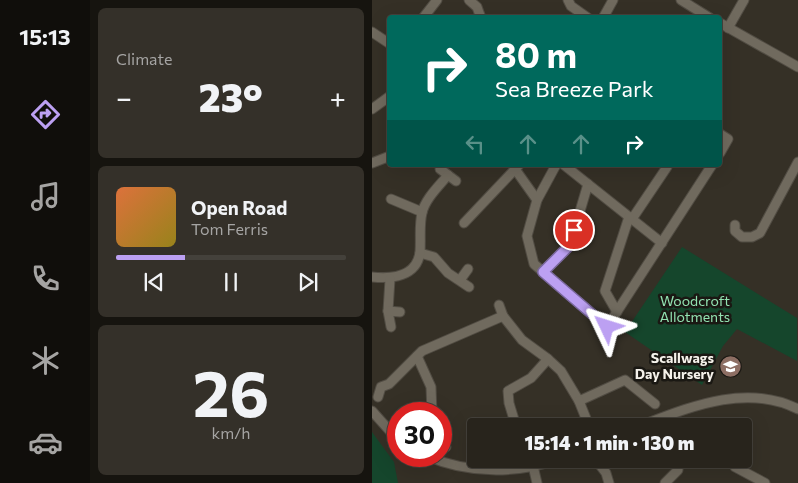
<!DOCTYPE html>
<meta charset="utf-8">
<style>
body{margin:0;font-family:Commissioner,sans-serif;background:#343029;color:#f1f3f6;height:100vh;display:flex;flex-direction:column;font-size:19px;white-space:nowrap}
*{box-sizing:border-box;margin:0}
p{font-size:16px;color:#a5a4a3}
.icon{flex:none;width:28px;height:28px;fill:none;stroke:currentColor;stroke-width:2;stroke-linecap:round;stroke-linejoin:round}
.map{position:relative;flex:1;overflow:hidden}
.drawer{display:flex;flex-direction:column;gap:8px;padding:8px;background:#16140f;width:282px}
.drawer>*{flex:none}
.top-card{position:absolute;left:15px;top:15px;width:335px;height:152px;border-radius:5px;box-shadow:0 5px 20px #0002,0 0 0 1px #44413b;background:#00695c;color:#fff;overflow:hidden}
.speed{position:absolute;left:15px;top:402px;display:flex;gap:10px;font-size:25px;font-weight:700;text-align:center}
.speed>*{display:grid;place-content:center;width:65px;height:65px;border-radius:50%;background:#28241c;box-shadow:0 5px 20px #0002,0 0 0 1px #44413b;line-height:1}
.speed .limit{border:8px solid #d22;background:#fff;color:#111}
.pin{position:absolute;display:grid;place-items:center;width:42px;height:42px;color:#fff;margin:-21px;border:2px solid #fff;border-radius:50%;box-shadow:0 1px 5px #0007}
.me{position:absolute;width:55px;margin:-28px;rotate:311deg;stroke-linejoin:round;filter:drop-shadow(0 0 4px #0008)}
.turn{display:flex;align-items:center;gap:18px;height:105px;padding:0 25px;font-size:22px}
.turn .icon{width:65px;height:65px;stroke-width:2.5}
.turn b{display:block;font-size:35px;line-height:42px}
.lanes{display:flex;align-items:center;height:48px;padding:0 25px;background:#0003;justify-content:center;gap:25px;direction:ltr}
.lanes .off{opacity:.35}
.big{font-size:38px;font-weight:800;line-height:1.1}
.drawer .tile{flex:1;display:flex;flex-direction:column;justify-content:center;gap:8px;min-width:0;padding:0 18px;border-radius:8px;background:#343029}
.drawer .dial{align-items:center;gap:0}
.dial b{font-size:65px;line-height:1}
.song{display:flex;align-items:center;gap:15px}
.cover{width:60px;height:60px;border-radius:8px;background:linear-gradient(135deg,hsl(20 70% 55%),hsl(50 70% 35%))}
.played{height:5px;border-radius:2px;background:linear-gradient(90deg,#bca0f2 30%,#44413b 30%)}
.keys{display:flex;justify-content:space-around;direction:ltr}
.heat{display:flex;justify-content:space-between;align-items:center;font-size:28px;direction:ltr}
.trip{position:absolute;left:95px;top:418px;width:285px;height:50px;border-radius:5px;background:#28241c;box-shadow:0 5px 20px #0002,0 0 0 1px #44413b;font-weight:800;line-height:50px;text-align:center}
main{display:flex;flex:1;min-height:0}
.dock{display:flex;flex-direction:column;width:90px;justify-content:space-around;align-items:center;background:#100e0b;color:#a5a4a3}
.dock .icon{width:35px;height:35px}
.dock .current{color:#bca0f2}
.dock b{font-size:22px;color:#f1f3f6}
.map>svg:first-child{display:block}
</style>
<main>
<nav class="dock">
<b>15:13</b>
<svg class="icon current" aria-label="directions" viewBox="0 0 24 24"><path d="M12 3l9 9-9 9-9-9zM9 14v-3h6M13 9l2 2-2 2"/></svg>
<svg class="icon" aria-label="music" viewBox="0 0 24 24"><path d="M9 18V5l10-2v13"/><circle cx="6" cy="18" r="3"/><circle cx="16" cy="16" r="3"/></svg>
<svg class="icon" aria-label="phone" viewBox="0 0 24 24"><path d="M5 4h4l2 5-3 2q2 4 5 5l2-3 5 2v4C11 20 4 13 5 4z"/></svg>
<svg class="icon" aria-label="climate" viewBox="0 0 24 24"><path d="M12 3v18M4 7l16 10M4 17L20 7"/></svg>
<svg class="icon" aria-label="car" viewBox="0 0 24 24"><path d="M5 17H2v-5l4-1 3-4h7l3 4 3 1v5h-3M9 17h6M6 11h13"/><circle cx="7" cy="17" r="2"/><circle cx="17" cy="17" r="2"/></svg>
</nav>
<section class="drawer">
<div class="tile"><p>Climate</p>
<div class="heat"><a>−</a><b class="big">23°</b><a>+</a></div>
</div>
<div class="tile">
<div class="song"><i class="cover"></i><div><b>Open Road</b><p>Tom Ferris</p></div></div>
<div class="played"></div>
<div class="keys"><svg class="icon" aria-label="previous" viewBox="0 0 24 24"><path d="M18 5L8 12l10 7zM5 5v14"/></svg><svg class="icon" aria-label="pause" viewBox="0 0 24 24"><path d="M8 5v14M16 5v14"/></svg><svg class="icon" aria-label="next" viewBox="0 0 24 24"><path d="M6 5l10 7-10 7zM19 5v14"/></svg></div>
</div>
<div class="tile dial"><b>26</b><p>km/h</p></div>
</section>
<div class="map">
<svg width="426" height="483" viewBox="0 0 426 483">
<rect width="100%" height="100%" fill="#353026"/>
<g fill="#15462c">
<polygon points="310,247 425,318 425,361 365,329 351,346 330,385 253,332"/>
<polygon points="0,432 22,462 26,483 0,483"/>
</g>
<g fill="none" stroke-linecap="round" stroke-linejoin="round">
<defs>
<g id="minor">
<polyline points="97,0 105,7 109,18"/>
<polyline points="196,0 199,6 216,18"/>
<polyline points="309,0 338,18"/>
<polyline points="51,18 65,0"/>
<polyline points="231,18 241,0"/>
<polyline points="348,23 426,67"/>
<polyline points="356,28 372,0"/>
<polyline points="0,32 18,44"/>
<polyline points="0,109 18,96"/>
<polyline points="348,134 356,139 348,153"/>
<polyline points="0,163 18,156"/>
<polyline points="184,165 165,200 155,236 162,264 235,327 340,165"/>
<polyline points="192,165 290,243"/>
<polyline points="68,169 84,181"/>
<polyline points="143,169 165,200"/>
<polyline points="19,199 50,212"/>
<polyline points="260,219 295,167 293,165"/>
<polyline points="92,223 147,165"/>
<polyline points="363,225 363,231 370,237 380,237 388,233 426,162"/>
<polyline points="48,253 62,257 76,273 97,287"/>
<polyline points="171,272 198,245 216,184"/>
<path d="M0 277C19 279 45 277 48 252 49 239 47 225 50 213 53 199 67 186 76 175"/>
<polyline points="18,279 16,311 19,327"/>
<polyline points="88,280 96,269"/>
<polyline points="127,305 131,316"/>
<polyline points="16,311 28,312"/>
<polyline points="245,312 233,291 257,217"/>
<polyline points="45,356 59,387 60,414"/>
<polyline points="6,397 9,387 17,384 50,351 131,316 150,340 176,359 189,371 207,401 253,380 283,404"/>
<polyline points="207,401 217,426"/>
<polyline points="0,411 26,440"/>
<polyline points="144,426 137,403 136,391 159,378 176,359"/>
<path d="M268 426C318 407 374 383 426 409"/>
<polyline points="371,430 373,427"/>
<polyline points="69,435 74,447"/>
<path d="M55 456C96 474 145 474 187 459"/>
<polyline points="359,459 363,467 393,483"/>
<polyline points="224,460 234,473 237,483"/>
<polyline points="307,461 319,460"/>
<polyline points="161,466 165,483"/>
<polyline points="293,483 306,470 306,459"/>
</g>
</defs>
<use href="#minor" stroke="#514c43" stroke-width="11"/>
<use href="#minor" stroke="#706a5e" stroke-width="9"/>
</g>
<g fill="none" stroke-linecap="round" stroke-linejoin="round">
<defs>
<polyline id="route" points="202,230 198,245 171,272 235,327"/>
</defs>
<use href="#route" stroke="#7a689d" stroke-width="12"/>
<use href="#route" stroke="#bca0f2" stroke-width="9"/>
</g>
<defs>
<symbol id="school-disc" viewBox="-11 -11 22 22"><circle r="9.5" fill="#8d6e63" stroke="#1a1813"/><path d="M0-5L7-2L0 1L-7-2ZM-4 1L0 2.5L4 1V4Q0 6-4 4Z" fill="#fff"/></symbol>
</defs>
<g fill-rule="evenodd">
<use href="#school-disc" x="346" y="354" width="25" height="25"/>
</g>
<g text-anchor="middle" stroke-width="5" stroke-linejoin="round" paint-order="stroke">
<g font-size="14" fill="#92e2b1" stroke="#1a1813">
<text x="323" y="306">Woodcroft<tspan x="323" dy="16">Allotments</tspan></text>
</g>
<g font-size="14" font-weight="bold" fill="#f5f2eb" stroke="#1a1813" text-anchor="end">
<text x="342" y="363">Scallwags<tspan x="342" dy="16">Day Nursery</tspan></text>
</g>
</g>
</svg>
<div class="speed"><div class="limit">30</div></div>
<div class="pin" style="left:202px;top:230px;background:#d93025"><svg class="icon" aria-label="arrive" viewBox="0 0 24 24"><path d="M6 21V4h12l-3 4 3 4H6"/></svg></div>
<svg class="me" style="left:235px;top:327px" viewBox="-20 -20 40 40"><path d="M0-17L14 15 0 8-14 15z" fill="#bca0f2" stroke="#fff" stroke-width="4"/></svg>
<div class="trip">15:14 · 1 min · 130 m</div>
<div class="top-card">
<div class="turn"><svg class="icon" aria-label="right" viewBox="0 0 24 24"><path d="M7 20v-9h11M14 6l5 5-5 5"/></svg><div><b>80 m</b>Sea Breeze Park</div></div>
<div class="lanes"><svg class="icon off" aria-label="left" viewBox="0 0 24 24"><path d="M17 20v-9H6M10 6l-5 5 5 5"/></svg><svg class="icon off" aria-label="ahead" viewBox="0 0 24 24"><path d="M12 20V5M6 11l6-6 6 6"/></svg><svg class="icon off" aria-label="ahead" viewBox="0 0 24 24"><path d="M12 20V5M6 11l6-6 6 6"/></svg><svg class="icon" aria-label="right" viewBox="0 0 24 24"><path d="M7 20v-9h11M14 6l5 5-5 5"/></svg></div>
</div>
</div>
</main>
